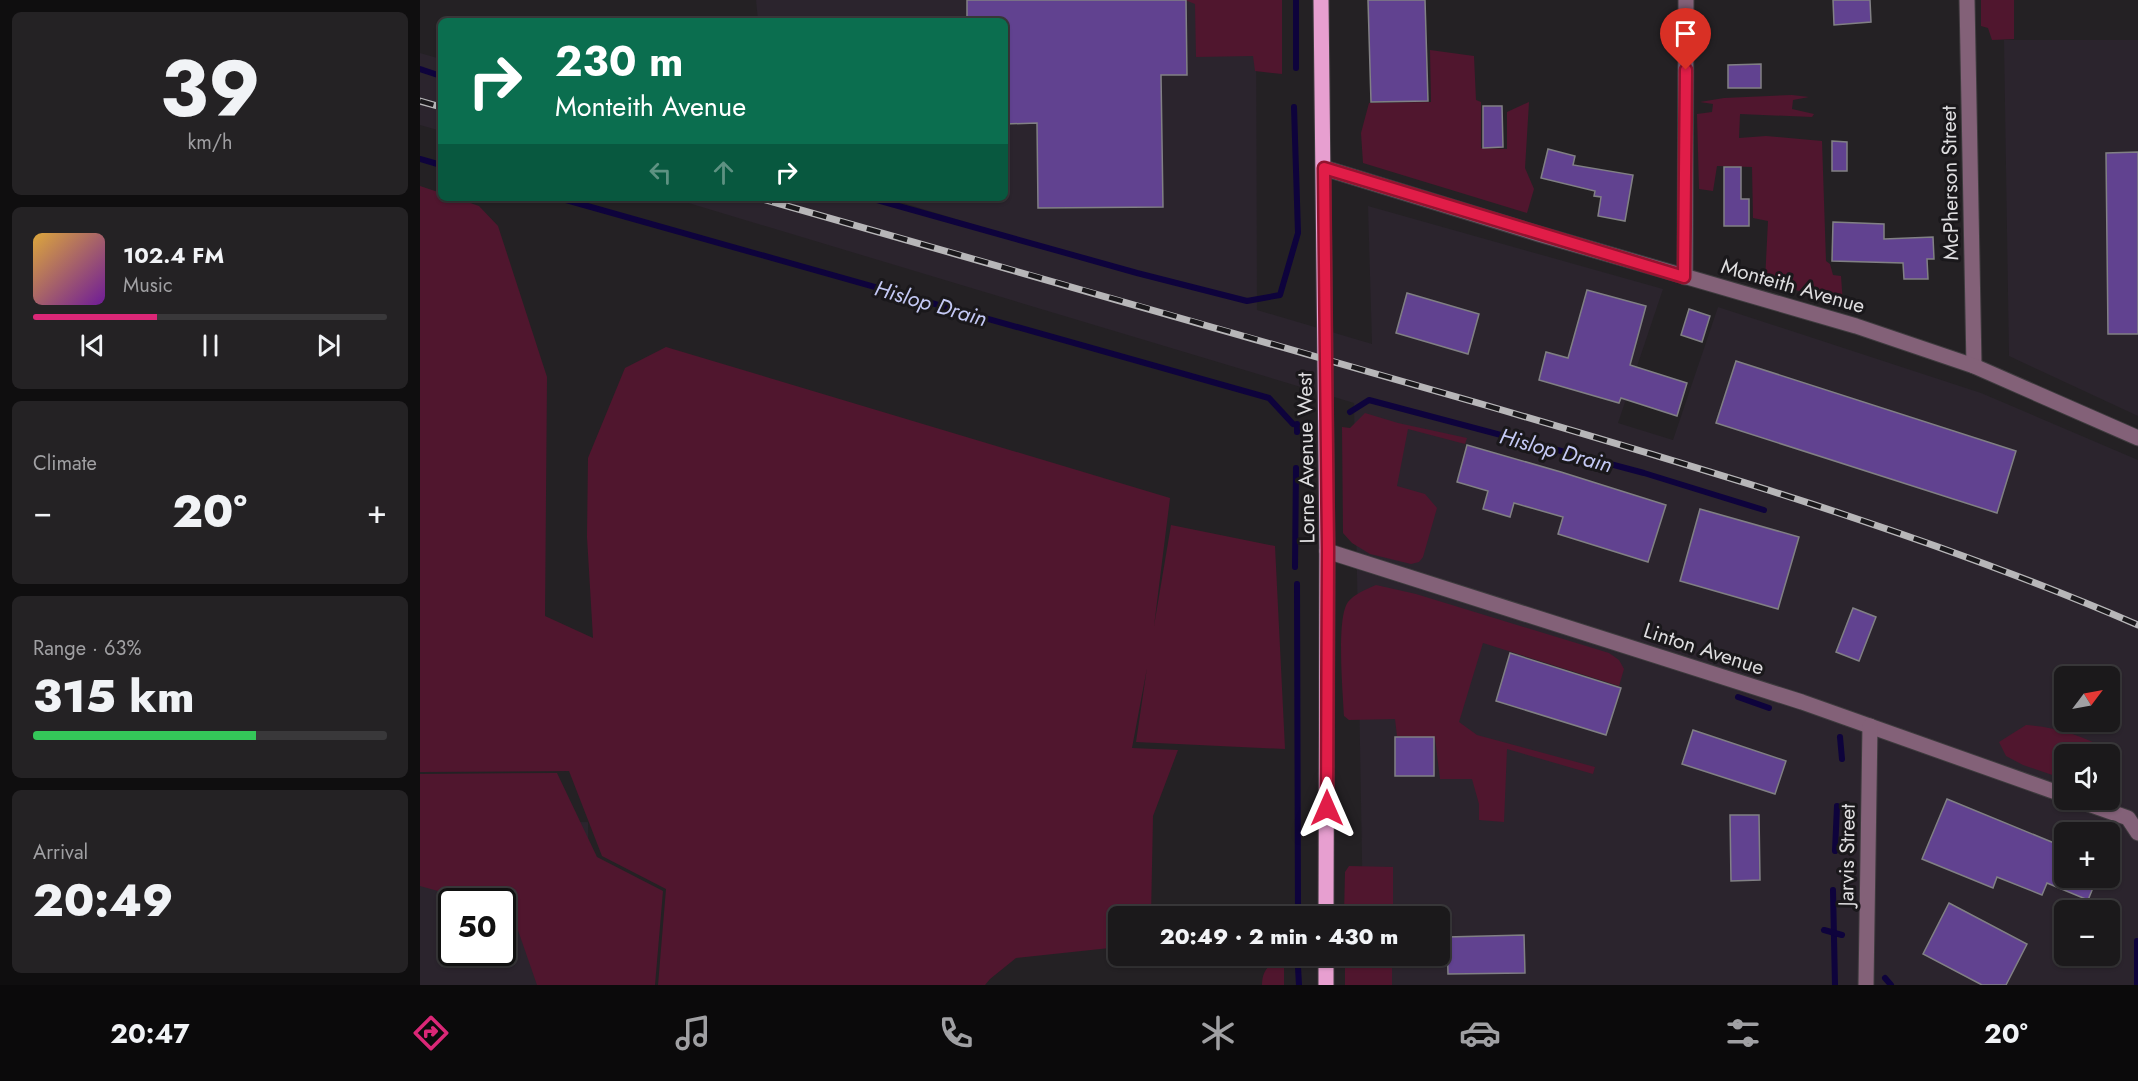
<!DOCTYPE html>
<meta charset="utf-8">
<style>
body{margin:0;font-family:Jost,sans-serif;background:#242224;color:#f1f3f6;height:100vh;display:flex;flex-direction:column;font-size:22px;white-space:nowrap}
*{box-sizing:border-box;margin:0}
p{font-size:20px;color:#a0a0a3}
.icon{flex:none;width:33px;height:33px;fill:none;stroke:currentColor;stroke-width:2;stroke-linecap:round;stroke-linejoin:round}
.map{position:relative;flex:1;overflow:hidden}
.side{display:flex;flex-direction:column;gap:12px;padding:12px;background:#0f0e0f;width:420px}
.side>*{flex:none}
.banner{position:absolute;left:18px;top:18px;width:570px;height:183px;border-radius:9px;box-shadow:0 2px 4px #0004,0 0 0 2px #39383a;background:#0b6e4f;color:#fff;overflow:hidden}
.needle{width:39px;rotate:58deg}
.fabs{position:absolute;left:1634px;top:666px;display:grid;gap:12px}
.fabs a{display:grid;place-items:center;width:66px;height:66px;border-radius:9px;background:#1b191b;box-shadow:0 2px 4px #0004,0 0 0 2px #39383a;font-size:30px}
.speed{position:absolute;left:18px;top:888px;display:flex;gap:12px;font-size:30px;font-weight:700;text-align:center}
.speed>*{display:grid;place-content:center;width:78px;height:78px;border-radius:50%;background:#1b191b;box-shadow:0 2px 4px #0004,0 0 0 2px #39383a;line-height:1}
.speed .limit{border:3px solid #111;border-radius:9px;background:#fff;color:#111}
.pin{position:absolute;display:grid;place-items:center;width:51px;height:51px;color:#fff;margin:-62px -26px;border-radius:50% 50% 50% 0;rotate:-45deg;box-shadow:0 0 6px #0007}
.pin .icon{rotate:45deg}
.me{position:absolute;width:66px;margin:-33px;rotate:0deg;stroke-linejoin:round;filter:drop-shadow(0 0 4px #0008)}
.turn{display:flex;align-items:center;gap:21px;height:126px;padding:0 18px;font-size:27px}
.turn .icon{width:78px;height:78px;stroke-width:2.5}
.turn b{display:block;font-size:42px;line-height:51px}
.lanes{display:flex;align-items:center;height:57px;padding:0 18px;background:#0003;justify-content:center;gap:30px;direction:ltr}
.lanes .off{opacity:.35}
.big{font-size:45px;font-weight:800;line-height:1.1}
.side .tile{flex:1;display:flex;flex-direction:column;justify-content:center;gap:9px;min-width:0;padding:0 21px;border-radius:9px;background:#242224}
.side .dial{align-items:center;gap:0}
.dial b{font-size:78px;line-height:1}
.song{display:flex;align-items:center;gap:18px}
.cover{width:72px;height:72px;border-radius:9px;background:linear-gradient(135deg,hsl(40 70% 55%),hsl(280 70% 35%))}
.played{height:6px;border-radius:3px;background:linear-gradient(90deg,#db2777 35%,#39383a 35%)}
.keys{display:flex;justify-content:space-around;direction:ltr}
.heat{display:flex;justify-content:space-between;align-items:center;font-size:33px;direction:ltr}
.charge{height:9px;border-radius:4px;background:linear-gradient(90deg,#34c759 63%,#39383a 0)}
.trip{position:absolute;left:688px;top:906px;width:342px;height:60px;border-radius:9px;background:#1b191b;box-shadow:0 2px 4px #0004,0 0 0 2px #39383a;font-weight:800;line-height:60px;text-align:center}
.tab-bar{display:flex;height:96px;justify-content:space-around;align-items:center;background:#0b0a0b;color:#a0a0a3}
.tab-bar .icon{width:42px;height:42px}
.tab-bar .active{color:#db2777}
.tab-bar b{font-size:27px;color:#f1f3f6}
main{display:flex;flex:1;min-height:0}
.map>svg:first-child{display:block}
</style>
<main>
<section class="side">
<div class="tile dial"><b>39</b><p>km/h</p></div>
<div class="tile">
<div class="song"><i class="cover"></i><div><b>102.4 FM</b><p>Music</p></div></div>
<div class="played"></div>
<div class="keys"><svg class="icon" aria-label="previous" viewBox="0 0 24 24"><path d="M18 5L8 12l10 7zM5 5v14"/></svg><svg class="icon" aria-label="pause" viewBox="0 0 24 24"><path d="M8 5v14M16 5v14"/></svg><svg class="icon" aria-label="next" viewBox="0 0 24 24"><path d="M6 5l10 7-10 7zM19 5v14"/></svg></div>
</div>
<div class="tile"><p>Climate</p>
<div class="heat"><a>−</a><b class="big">20°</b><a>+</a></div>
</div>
<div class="tile"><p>Range · 63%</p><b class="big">315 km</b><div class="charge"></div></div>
<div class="tile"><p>Arrival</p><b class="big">20:49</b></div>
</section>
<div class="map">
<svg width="1718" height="985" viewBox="0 0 1718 985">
<rect width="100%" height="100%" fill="#242124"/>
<g fill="#2b242d" fill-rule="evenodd">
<path d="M336 0H836L837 310 952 344 948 206 1243 289 1198 423 1253 440 1298 307 1561 393 1718 460V985H944L943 956H1020V916H943L934 403 252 198H463L590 238 759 287 467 198H585V21H338ZM1644 676H1689V722H1644ZM1644 754H1689V800H1644ZM1644 832H1689V878H1644ZM1644 910H1689V956H1644Z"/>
<polygon points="1584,40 1718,40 1718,416 1589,356"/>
<polygon points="0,53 21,59 21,131 0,125"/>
<path d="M168 822 170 985H0V824ZM32 902H82V952H32Z"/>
</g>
<g fill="#50162e">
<polygon points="765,0 862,0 862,74 835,71 833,56 776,57 775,4"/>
<polygon points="1561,0 1594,0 1594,39 1572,40 1568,28 1561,26"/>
<polygon points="1010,50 1054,56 1056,100 1061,102 1061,148 1087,149 1087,112 1109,102 1105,168 1114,189 1107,213 943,163 941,133 949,103 1011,102"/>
<polygon points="1372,95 1389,97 1373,100 1372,109 1394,114 1392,117 1320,114 1319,138 1346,136 1402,141 1406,261 1410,264 1413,275 1421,276 1423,304 1345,281 1348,221 1333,218 1332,167 1297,166 1293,191 1279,189 1277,114 1292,112 1293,104 1280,102 1304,98"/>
<polygon points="0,186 21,193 21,198 36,198 59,206 78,226 127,377 125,616 173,638 167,537 168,458 205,368 246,347 750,498 734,626 751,525 855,546 865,749 716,742 727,668 712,748 758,750 733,816 731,916 699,916 699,947 596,958 570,979 565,985 238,985 246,889 182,856 149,771 0,772"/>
<polygon points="945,413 978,423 1047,438 1045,444 988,429 977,486 1005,494 1017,508 1003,557 999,562 991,564 950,554 932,543 923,533 922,427 930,428"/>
<path d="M956 585 996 594 1189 653 1199 660 1204 669 1199 686 1063 643 1039 722 1057 735 1175 767 1173 774 1087 749 1084 822 1059 820V804L1052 779H1020L1015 738 977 736 975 719 929 720 924 716C923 693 916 618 928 602 934 594 947 589 956 585Z"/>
<path d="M1606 725C1637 727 1663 736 1691 751 1696 763 1698 772 1689 782V754H1644V779L1603 765 1586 756 1579 742Z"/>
<polygon points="137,773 177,857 243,891 235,985 117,985 92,913 83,910 82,902 54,901 0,886 0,774"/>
<polygon points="929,866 973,867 973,916 924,916 925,872"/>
<rect x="925" y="956" width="47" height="29"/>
<path d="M864 960V985H842C842 970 850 962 864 960Z"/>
</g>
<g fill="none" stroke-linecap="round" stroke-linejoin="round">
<g stroke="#0e033c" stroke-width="6">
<polyline points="876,0 876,68"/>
<polyline points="0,69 21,76"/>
<polyline points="0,159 21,165"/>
<polyline points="139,198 849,398 873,424"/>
<polyline points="450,198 717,273 827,301 860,295 878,233 874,107"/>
<polyline points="930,412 949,400 1224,473 1344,510"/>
<polyline points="877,432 877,424"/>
<polyline points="875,567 876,468"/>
<polyline points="877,584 878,916"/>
<polyline points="1318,697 1349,708"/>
<polyline points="1420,737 1422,759"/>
<polyline points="1415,851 1417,806"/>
<polyline points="1413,890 1415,985"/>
<polyline points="1404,930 1422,935"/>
<polyline points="1717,941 1717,985"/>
<polyline points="878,967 879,985"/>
<polyline points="1465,978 1471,985"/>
</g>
</g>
<g fill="#614290" stroke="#818084" stroke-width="1.5">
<polygon points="547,0 766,0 767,75 741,75 743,207 618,208 617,123 585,124 585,21 547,21"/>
<polygon points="948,0 1005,0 1008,101 951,102"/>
<polygon points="1413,0 1450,0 1451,22 1414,25"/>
<polygon points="1341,64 1341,88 1308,88 1308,65"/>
<polygon points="1063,106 1082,106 1083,147 1063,148"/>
<polygon points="1412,141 1427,142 1427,171 1412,171"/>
<polygon points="1128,149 1155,156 1153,165 1213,175 1205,221 1178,216 1181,197 1174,196 1175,191 1121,178"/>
<polygon points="1718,152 1718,334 1688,334 1686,153"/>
<polygon points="1304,167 1321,167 1321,199 1329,199 1329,226 1304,226"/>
<polygon points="1413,222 1464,224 1464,239 1513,237 1514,259 1507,259 1508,279 1484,279 1483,263 1412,261"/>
<polygon points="1167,290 1226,306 1210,365 1267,383 1257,416 1201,398 1199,403 1119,380 1126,352 1148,358"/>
<polygon points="987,293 1059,314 1048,354 976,333"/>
<polygon points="1269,309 1290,316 1282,342 1261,335"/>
<polygon points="1316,361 1596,451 1577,513 1296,423"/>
<polygon points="1047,445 1141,472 1246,505 1228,562 1138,534 1143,517 1094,503 1090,517 1063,509 1068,491 1037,482"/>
<polygon points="1280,509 1379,537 1358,609 1260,581"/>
<polygon points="1433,608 1456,617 1439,661 1416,652"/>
<polygon points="1090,653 1201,688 1186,735 1076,701"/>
<polygon points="1273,730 1366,761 1355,794 1262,764"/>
<rect x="975" y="737" width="39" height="39"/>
<polygon points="1527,799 1644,847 1644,878 1677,878 1668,900 1627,883 1622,895 1577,877 1573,888 1502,859"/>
<polygon points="1310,815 1339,815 1340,880 1311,881"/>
<polygon points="1529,903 1607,944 1586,985 1562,985 1503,954"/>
<polygon points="1104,935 1105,973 1028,974 1027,937"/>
</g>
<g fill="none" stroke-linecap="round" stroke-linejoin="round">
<defs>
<g id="minor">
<polyline points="1547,0 1554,366"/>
<polyline points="904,168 1119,234 1436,326 1554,366 1718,438"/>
<polyline points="1265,277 1266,0"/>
<polyline points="907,551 1382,702 1644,795"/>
<polyline points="1657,800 1708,818 1718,833"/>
<polyline points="1446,985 1450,726"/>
</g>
<g id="major">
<polyline points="901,0 907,551 906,916"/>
<polyline points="906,985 906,956"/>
</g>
</defs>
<use href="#minor" stroke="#3e3b3e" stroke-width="17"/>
<use href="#major" stroke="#3e3b3e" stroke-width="17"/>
<use href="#minor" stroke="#836178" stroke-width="15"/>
<use href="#major" stroke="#e79fd0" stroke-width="15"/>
<defs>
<g id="rail">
<polyline points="0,101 21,107"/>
<path d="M339 198C579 266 819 334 1058 403 1281 468 1504 533 1718 625"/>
</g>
</defs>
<use href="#rail" stroke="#b7b6b8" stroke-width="7"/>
<use href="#rail" stroke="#1a181b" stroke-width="4.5" stroke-dasharray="14" stroke-linecap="butt"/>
</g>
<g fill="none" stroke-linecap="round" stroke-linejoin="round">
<defs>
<polyline id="route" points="907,808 908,550 904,168 1264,277 1266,70"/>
</defs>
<use href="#route" stroke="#92132f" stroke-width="15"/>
<use href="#route" stroke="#e11d48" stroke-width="10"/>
</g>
<g text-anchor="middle" stroke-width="6" stroke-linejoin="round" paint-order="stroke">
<g font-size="21" fill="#dedddf" stroke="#1a181b">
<text transform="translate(1530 183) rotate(-91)" y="7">McPherson Street</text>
<text transform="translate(1373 286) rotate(16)" y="7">Monteith Avenue</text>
<text transform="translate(886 458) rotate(-91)" y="7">Lorne Avenue West</text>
<text transform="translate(1284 649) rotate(18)" y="7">Linton Avenue</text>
<text transform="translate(1427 855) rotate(-89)" y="7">Jarvis Street</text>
</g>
<g font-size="22" font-style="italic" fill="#c4c9f5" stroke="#1a181b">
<text transform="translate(511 303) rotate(16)" y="8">Hislop Drain</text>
<text transform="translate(1136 450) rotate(15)" y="8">Hislop Drain</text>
</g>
</g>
</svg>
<div class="fabs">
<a><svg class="needle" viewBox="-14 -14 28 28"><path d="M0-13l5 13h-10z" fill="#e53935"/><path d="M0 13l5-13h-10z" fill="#a0a0a3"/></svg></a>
<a><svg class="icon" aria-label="sound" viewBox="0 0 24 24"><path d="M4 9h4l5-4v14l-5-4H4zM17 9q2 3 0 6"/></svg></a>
<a>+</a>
<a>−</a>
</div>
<div class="speed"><div class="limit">50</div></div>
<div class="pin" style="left:1266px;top:70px;background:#d93025"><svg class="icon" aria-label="arrive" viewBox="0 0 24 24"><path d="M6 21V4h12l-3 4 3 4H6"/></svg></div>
<svg class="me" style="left:907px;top:808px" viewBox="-20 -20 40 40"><path d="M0-17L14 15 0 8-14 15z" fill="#e11d48" stroke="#fff" stroke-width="4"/></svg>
<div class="trip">20:49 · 2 min · 430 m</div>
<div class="banner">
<div class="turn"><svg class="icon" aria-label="right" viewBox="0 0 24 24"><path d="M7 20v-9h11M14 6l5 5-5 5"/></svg><div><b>230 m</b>Monteith Avenue</div></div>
<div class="lanes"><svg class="icon off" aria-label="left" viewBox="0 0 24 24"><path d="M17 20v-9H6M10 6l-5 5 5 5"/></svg><svg class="icon off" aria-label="ahead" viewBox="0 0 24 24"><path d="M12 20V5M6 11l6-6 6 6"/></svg><svg class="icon" aria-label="right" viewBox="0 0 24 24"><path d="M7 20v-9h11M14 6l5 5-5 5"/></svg></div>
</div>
</div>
</main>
<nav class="tab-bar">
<b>20:47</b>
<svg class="icon active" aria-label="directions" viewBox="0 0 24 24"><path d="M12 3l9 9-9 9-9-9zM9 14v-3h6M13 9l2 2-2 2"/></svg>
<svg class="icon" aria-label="music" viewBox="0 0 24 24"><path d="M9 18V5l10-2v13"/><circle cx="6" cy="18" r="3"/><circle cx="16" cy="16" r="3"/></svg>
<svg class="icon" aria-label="phone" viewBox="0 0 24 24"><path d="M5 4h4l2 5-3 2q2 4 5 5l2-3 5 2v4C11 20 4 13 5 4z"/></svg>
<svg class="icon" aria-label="climate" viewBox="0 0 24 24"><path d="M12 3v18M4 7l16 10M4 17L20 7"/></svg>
<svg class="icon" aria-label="car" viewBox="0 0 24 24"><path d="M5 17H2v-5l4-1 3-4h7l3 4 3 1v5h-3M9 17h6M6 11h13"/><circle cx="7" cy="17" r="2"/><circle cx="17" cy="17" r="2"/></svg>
<svg class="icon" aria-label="filters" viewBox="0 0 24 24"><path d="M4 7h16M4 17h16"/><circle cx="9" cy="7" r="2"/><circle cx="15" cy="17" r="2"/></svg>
<b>20°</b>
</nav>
